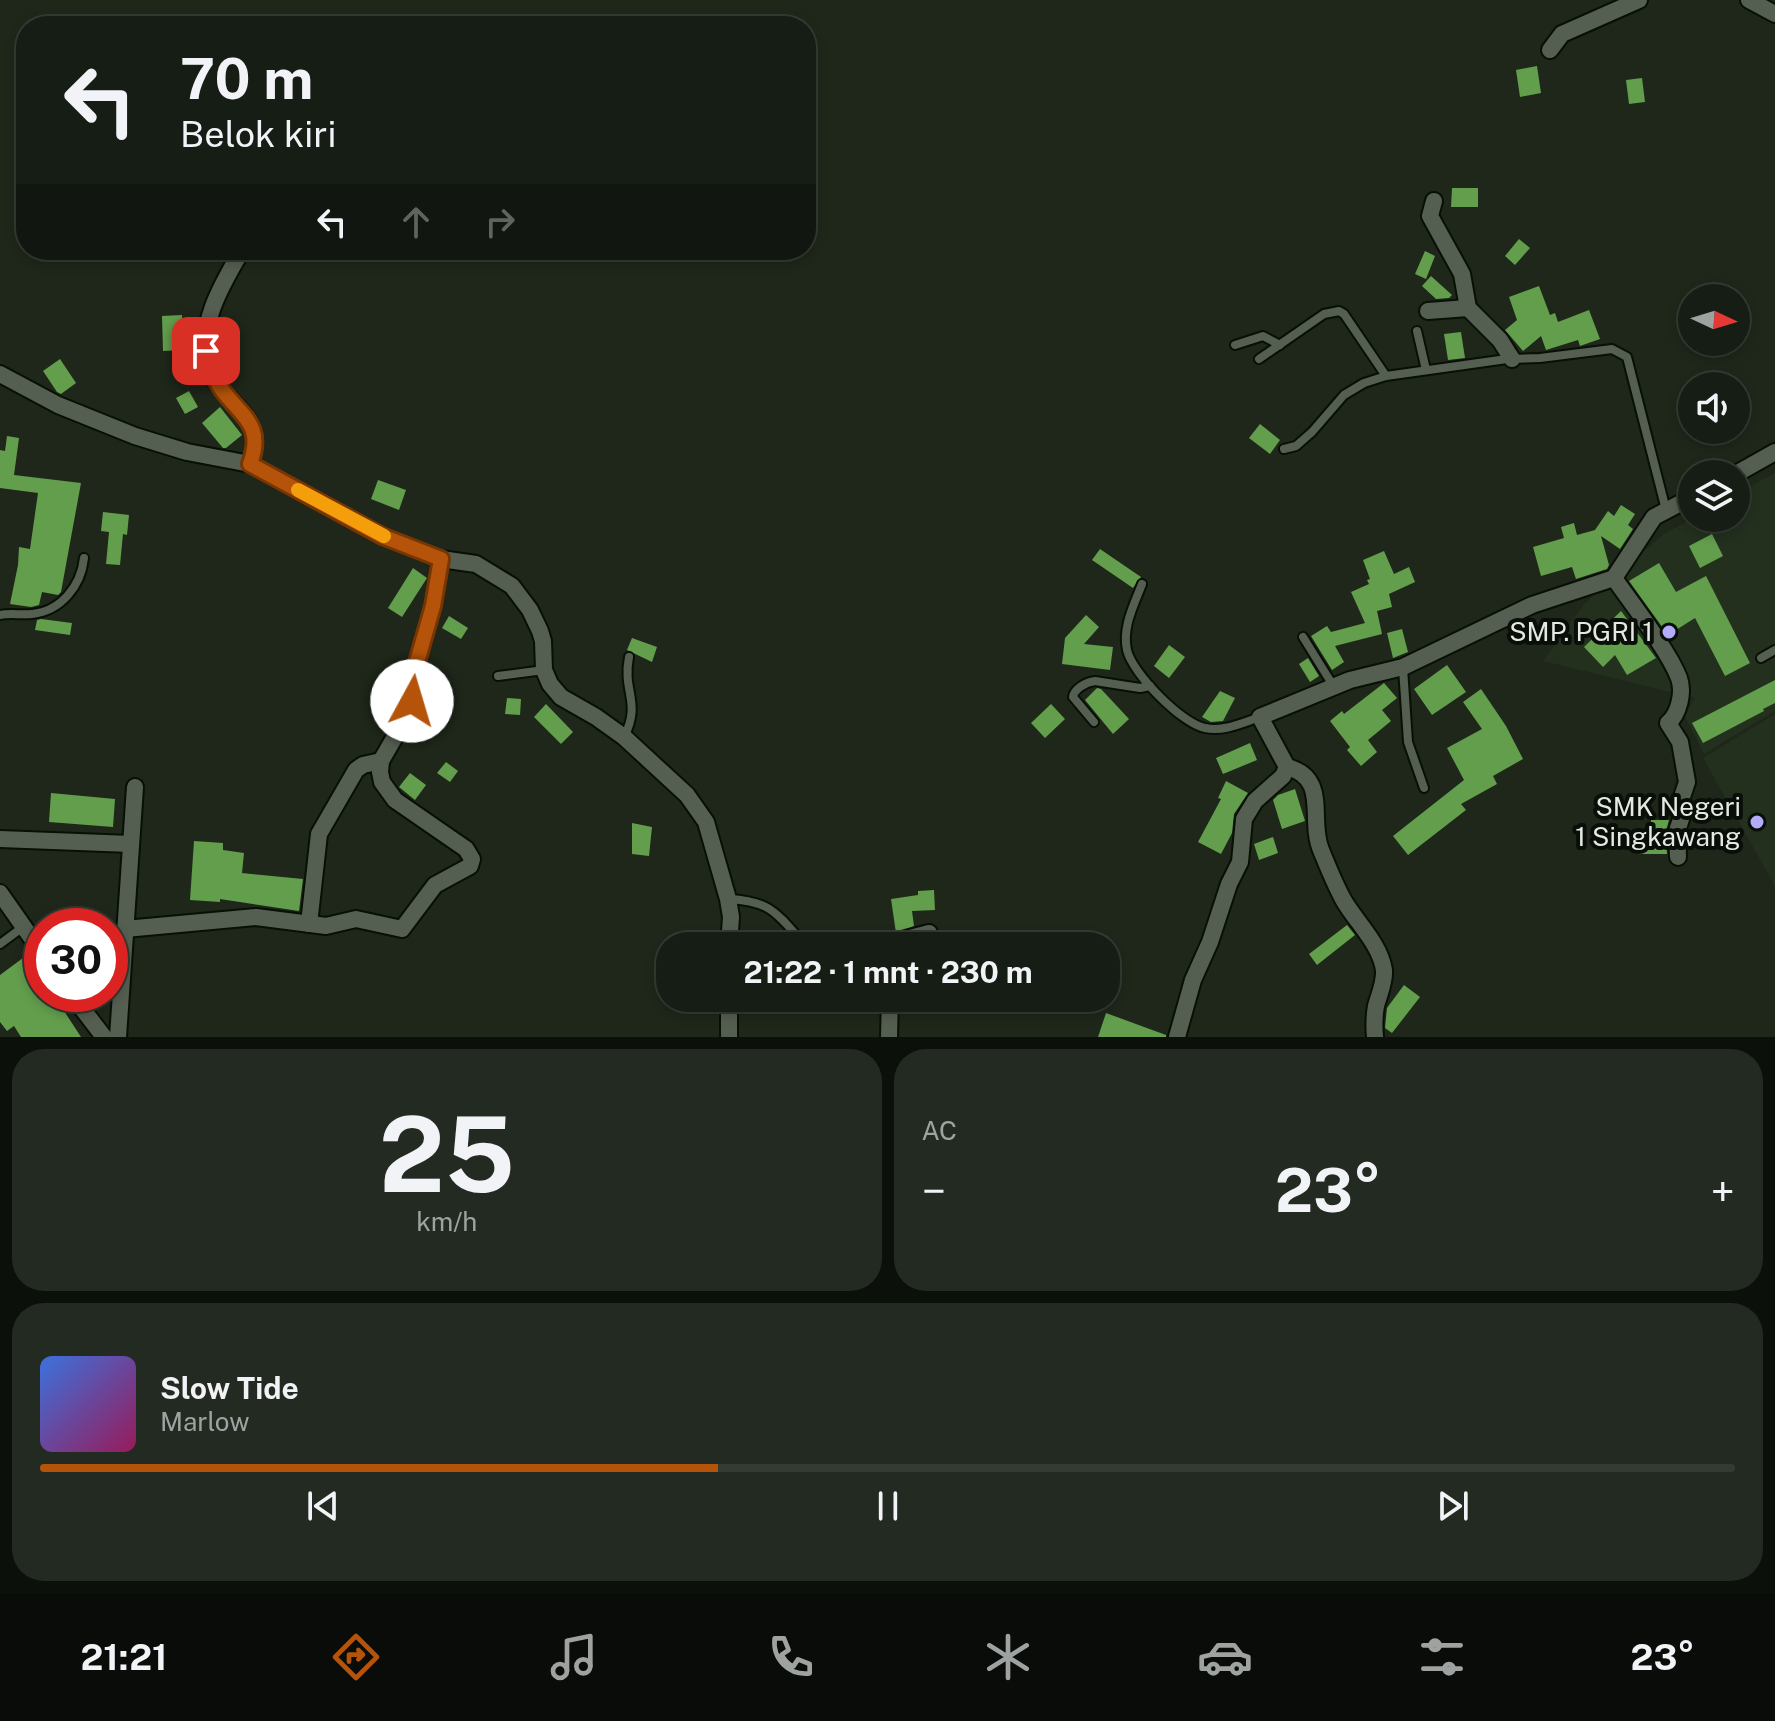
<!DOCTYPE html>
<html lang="id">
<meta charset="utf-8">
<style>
body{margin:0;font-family:"Public Sans",sans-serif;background:#232a22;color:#f1f3f6;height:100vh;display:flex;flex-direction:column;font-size:30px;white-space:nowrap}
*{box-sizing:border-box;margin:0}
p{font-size:26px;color:#9ea2a0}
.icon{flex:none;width:44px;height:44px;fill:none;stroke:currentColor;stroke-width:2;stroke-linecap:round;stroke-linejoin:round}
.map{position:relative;height:1037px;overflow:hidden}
.drawer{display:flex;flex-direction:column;gap:12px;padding:12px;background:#0c100b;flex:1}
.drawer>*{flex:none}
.hud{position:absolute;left:16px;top:16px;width:800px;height:244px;border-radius:32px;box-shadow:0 4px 12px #0003,0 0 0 2px #353b34;background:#161d14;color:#f1f3f6;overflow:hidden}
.needle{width:52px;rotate:94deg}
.buttons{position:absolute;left:1678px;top:284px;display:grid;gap:16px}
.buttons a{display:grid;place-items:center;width:72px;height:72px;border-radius:50%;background:#161d14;box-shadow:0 4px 12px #0003,0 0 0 2px #353b34;font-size:40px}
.speed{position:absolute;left:24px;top:908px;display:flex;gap:16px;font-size:40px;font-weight:700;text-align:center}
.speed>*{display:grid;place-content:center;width:104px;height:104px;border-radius:50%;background:#161d14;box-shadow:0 4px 12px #0003,0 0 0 2px #353b34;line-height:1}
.speed .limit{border:12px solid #d22;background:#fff;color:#111}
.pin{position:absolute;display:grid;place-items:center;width:68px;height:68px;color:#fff;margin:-34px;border-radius:16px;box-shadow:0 4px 12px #0006}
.me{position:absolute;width:88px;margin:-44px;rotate:6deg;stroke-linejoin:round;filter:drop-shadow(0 0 6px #0008)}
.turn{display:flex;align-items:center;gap:28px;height:168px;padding:0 32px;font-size:36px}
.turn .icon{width:104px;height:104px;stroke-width:2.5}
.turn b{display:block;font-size:56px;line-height:68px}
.lanes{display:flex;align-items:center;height:76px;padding:0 32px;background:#0003;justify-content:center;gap:40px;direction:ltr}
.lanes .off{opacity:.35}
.big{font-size:60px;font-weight:700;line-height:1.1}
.drawer .tile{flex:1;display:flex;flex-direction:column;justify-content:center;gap:12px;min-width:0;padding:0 28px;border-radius:32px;background:#232a22}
.drawer .dial{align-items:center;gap:0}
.dial b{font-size:104px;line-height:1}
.song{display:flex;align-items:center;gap:24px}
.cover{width:96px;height:96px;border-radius:12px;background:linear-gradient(135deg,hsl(220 70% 55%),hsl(330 70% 35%))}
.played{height:8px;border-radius:4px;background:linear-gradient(90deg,#b45309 40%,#353b34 40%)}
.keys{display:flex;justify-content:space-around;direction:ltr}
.heat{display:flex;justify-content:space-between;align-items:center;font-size:44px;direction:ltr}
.drawer .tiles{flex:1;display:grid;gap:12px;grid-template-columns:1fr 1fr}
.tile:last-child{grid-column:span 2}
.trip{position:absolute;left:656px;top:932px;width:464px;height:80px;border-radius:32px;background:#161d14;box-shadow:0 4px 12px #0003,0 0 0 2px #353b34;font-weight:700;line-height:80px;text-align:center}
.menu{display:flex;height:128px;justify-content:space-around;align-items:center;background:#090c08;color:#9ea2a0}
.menu .icon{width:56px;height:56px}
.menu .current{color:#b45309}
.menu b{font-size:36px;color:#f1f3f6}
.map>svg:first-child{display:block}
</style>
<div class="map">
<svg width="1775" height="1037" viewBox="0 0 1775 1037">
<rect width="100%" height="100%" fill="#1e271a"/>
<g fill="#23301e">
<polygon points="1775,473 1775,711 1704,754 1685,716 1695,698 1543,661 1585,603 1664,534 1693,518 1736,518 1736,494"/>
<polygon points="1775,714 1775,886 1703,758"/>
</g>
<g fill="#639e4d">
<polygon points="1537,66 1541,93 1520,97 1516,70"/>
<polygon points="1642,78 1645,102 1629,104 1626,80"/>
<polygon points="1452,188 1478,188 1478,207 1451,207"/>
<polygon points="1519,239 1530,248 1515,265 1505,256"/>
<polygon points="1425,251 1435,256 1426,279 1415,274"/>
<polygon points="1431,276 1452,295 1449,298 1436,299 1422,286"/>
<polygon points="1539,286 1550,315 1555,313 1558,322 1589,310 1600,339 1580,346 1578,340 1546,350 1541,336 1523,351 1505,330 1517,320 1509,297"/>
<polygon points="182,315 184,350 163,351 162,316"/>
<polygon points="1461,332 1465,358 1448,360 1444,334"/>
<polygon points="60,359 76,383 61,394 57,392 43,371"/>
<polygon points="189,391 198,407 185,414 176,398"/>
<polygon points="220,407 242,435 226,448 223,448 202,423"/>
<polygon points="1260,424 1280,440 1270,454 1249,438"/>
<polygon points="7,436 19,438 14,475 81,483 61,592 58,595 42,592 39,605 31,607 10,604 18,565 19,547 30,549 38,493 0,488 0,450 5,451"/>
<polygon points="378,480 406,490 399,510 371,499"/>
<polygon points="1621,505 1635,514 1628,525 1633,529 1620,549 1601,536 1609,565 1607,569 1576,579 1572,567 1541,576 1533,547 1564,538 1561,527 1574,523 1577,535 1595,530 1608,511 1614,516"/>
<polygon points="103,512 129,515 127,535 123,534 120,565 106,564 109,532 101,531"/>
<polygon points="1712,534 1723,556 1700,568 1689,546"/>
<polygon points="1100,549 1141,577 1133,588 1092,560"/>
<polygon points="1384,551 1394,574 1409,567 1415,582 1389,594 1392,607 1377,611 1382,634 1335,646 1344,662 1332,670 1311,636 1327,626 1331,632 1365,623 1351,592 1369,584 1367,580 1370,579 1363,560"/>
<polygon points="1659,563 1676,592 1706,576 1750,663 1725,676 1695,618 1668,635 1629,581"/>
<polygon points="413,568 427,578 402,617 388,608"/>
<polygon points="1621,611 1656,658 1627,675 1615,655 1603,667 1584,647"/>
<polygon points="1086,615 1099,627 1084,644 1113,647 1110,670 1062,664 1065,638"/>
<polygon points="449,616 468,628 461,639 442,628"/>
<polygon points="41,619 72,623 70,635 35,630 37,620"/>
<polygon points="1402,629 1408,652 1393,658 1387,633"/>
<polygon points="632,638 657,647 652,662 627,650"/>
<polygon points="1169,645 1185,657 1169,678 1154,666"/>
<polygon points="1308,658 1319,676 1310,682 1299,664"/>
<polygon points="1447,665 1466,692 1432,715 1414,689"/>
<polygon points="1775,680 1775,703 1763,709 1764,711 1703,743 1692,723"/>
<polygon points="1384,683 1397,698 1382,710 1391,721 1368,740 1377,752 1361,766 1347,750 1350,747 1330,721 1342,711 1344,714"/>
<polygon points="1097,688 1101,689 1129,719 1113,734 1085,700"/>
<polygon points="1481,689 1506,726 1523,759 1493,776 1497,784 1461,804 1466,810 1408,855 1393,836 1464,780 1447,748 1482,729 1463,702"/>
<polygon points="1220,691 1235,698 1223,721 1211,722 1202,717"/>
<polygon points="507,698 521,699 520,715 505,714"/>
<polygon points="546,704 573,732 561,744 534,717"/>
<polygon points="1051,704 1065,719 1045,738 1031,723"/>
<polygon points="1250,743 1257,760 1223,774 1216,758"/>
<polygon points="446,762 458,771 450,782 437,773"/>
<polygon points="410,773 426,785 415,800 399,787"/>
<polygon points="1226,781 1248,793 1234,814 1232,833 1221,854 1198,842 1221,799 1218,798"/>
<polygon points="1295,789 1305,821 1282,829 1273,800 1278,795"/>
<polygon points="51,793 115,799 113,827 49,822"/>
<polygon points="1651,820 1669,820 1666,831 1667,854 1637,854 1637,839 1651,839"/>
<polygon points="632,823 652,827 649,856 632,854"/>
<polygon points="1273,837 1278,853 1259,860 1254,844"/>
<polygon points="194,841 223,843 223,850 244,853 242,873 303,879 299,911 220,899 220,902 190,900"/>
<polygon points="934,890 935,910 912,911 914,926 896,933 891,899 918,895 918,891"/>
<polygon points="1347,925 1355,935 1317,965 1309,954"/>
<polygon points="27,955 42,974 42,994 53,994 81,1037 21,1037 14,1026 7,1031 0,1022 0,975"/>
<polygon points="1404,985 1420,997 1392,1033 1385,1028 1387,1008"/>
<polygon points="1106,1013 1166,1035 1166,1037 1098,1037"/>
</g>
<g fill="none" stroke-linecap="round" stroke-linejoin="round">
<defs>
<g id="service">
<polyline points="1417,331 1426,370"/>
<polyline points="1235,345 1263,336 1280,345"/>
<polyline points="1259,359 1324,314 1339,311 1344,314 1386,376"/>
<polyline points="1284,449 1296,446 1312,432 1344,395 1364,383 1386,376 1507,359 1540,358 1612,349 1627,357 1666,510"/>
<path d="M1142 584C1134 605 1122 627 1127 650 1132 673 1182 724 1205 728 1224 732 1242 723 1260 717"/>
<path d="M0 615C10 613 21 615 32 614 61 611 81 586 84 558"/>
<polyline points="1303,637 1334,687"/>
<polyline points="1761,658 1775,650"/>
<polyline points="1403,668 1408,742 1424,788"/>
<polyline points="498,676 544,670"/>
<path d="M1094 722 1073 697C1074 689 1086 682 1095 681L1140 688 1150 686"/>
<path d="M624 737C642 702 622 692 629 657"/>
<path d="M729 899C766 901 775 910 798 937"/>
<polyline points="0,944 23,927"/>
</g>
<g id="minor">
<polyline points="1749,0 1775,14"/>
<polyline points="1550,50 1562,34 1639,0"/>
<polyline points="1434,201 1430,216 1462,274 1468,308 1500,340 1512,359"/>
<path d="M242 250C222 284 196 327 209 367 222 407 269 413 250 464"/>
<polyline points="1428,311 1468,308"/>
<polyline points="0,374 58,405 135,436 187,452 250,464 382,536 441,559 476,564 512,586 530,610 540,631 543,641 544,670 550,684 561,697 596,717 624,737 687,795 706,822 728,899 731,917 729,946"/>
<polyline points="1736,474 1775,452"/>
<path d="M1614 578C1632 604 1668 650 1679 678 1684 692 1679 714 1668 723L1680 742 1687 782 1680 803 1681 819 1677 831 1678 857"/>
<path d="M1287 767C1330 778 1308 820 1321 850 1328 867 1335 885 1344 901 1357 923 1380 944 1384 970 1385 982 1379 995 1376 1006 1374 1017 1374 1026 1375 1037"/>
<polyline points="0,839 131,844"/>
<polyline points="0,893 42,953"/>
<polyline points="309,924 319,834 356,770 363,765 381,761"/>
<polyline points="125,929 256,917 326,926 356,919 402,929 435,885 470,866 472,859 466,849 395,800 382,782 380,772 381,761 408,714 412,701 413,676 433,606 441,559"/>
<polyline points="896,946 906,939 929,933"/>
<polyline points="71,994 104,1037"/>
<polyline points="729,998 729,1037"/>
<polyline points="118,1037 135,787"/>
<polyline points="889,1037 890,998"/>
<polyline points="1177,1037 1193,980 1210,942 1229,884 1240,862 1244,819 1255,801 1283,776 1287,767 1260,717 1350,680 1403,667 1532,605 1614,578 1654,517 1692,497"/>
</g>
</defs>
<use href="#service" stroke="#080f05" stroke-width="12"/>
<use href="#minor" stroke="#080f05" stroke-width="20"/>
<use href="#service" stroke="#555f51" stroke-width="8"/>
<use href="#minor" stroke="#555f51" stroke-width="16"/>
</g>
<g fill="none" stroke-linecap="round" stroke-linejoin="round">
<defs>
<path id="route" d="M206 351C209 364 212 375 220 387 240 416 265 423 250 464L382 536 441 559 433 606 413 676 412 701"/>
</defs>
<use href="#route" stroke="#753606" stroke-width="20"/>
<use href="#route" stroke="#b45309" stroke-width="14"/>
<polyline stroke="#f59e0b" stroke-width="14" points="298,490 384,536"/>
</g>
<g fill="#b3acf9" stroke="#0a0e09" stroke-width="3">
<circle cx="1669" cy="632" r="8"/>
<circle cx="1757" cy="822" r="8"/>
</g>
<g text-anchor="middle" stroke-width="8" stroke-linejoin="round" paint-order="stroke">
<g font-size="26" fill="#e4eae2" stroke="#0a0e09" text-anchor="end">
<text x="1653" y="641">SMP. PGRI 1</text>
<text x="1741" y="816">SMK Negeri<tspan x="1741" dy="30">1 Singkawang</tspan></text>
</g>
</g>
</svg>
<div class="buttons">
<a><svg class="needle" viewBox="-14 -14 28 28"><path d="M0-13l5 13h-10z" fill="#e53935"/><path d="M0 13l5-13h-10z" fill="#9ea2a0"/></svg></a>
<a><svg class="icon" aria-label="sound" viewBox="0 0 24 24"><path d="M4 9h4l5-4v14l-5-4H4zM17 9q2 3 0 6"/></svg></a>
<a><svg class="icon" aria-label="layers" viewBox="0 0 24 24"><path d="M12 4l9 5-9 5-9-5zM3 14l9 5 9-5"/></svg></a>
</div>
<div class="speed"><div class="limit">30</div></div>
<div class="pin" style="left:206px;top:351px;background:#d93025"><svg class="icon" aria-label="arrive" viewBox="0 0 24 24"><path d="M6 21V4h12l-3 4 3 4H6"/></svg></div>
<svg class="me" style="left:412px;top:701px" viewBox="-20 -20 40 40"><circle r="19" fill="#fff"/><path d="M0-13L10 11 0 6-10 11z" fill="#b45309"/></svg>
<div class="trip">21:22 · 1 mnt · 230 m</div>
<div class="hud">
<div class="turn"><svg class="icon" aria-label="left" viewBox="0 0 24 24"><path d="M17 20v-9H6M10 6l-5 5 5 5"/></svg><div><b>70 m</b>Belok kiri</div></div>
<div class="lanes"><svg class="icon" aria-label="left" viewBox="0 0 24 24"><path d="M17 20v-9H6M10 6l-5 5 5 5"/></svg><svg class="icon off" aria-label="ahead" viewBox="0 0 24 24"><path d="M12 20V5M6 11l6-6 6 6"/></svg><svg class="icon off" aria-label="right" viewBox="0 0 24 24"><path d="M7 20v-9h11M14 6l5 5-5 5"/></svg></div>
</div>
</div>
<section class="drawer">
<div class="tiles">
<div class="tile dial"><b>25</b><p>km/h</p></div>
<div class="tile"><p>AC</p>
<div class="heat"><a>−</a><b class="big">23°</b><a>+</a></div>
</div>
<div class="tile">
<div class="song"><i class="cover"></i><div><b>Slow Tide</b><p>Marlow</p></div></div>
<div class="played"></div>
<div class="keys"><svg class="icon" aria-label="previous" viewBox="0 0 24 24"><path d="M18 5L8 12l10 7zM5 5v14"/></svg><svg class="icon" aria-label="pause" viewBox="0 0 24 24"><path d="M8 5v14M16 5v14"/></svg><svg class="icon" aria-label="next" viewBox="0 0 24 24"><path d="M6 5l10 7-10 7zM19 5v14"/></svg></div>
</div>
</div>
</section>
<nav class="menu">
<b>21:21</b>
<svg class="icon current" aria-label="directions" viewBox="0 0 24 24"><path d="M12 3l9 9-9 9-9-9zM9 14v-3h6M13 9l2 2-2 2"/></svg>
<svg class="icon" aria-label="music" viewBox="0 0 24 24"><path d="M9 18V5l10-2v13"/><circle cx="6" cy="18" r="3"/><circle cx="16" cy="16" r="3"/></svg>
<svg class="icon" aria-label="phone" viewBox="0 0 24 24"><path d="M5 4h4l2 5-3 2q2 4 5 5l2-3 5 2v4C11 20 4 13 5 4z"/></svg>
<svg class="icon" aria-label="climate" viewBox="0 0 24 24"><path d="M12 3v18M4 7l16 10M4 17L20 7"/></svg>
<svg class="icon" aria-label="car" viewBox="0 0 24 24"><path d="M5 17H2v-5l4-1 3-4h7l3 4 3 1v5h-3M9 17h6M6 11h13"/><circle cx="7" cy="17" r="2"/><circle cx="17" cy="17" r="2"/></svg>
<svg class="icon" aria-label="filters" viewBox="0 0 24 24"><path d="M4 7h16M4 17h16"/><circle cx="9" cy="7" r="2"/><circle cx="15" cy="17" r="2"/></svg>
<b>23°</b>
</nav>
